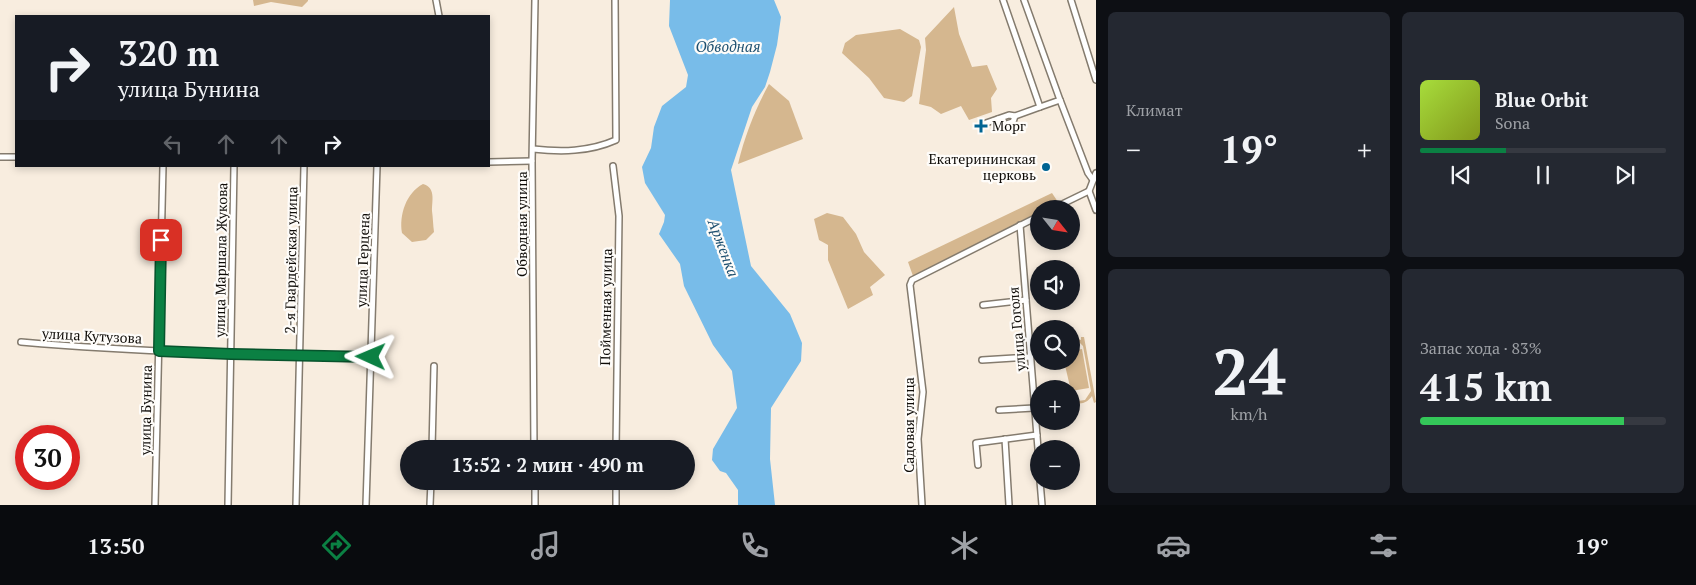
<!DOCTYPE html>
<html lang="ru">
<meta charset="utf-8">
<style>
body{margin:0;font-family:"PT Serif",serif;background:#242831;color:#f1f3f6;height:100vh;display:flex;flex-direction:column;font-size:19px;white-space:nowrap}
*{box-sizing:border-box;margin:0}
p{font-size:16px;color:#9ea1a6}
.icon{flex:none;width:28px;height:28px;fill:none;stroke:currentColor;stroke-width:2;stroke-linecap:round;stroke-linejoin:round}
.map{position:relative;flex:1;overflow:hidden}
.sheet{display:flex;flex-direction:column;gap:12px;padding:12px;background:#0d0f14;width:600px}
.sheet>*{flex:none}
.hud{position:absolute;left:15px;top:15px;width:475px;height:152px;border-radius:0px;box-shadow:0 2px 8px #0003;background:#171b24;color:#f1f3f6;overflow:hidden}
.needle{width:32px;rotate:120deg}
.fabs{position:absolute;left:1030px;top:200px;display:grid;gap:10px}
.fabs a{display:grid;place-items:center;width:50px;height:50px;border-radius:50%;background:#171b24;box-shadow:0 2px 8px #0003;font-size:25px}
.speed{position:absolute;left:15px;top:425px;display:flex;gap:10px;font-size:25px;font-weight:700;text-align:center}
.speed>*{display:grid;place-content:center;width:65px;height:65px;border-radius:50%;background:#171b24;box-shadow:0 2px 8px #0003;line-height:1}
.speed .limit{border:8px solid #d22;background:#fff;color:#111}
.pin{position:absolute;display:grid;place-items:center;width:42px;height:42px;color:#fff;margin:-21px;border-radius:10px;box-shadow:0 2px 8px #0006}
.me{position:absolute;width:55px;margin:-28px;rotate:271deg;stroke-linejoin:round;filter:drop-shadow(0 0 4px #0008)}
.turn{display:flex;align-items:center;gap:18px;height:105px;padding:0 20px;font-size:22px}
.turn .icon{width:65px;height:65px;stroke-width:2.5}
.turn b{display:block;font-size:35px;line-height:42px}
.lanes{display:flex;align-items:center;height:48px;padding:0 20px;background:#0003;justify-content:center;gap:25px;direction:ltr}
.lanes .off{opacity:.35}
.big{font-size:38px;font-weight:800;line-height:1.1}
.sheet .widget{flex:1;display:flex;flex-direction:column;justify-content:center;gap:8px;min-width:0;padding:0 18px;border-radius:8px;background:#242831}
.sheet .dial{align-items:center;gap:0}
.dial b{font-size:65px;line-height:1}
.song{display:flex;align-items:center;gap:15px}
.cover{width:60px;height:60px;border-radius:8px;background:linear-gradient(135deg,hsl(80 70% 55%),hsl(70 70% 35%))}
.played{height:5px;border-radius:2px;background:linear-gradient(90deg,#0b8043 35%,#363941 35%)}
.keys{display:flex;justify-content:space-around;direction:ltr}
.heat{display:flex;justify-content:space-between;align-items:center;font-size:28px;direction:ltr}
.charge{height:8px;border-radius:4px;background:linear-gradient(90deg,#34c759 83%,#363941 0)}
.sheet .tiles{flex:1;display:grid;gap:12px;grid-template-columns:repeat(2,1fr)}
.trip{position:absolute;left:400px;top:440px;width:295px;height:50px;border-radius:25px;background:#171b24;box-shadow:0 2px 8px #0003;font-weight:800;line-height:50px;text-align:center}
.tabs{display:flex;height:80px;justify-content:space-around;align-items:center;background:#090b0e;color:#9ea1a6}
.tabs .icon{width:35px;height:35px}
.tabs .active{color:#0b8043}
.tabs b{font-size:22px;color:#f1f3f6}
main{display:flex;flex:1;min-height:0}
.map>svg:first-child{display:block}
</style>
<main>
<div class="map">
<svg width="1096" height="505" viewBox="0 0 1096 505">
<rect width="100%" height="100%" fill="#f8eddf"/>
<g fill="#d5b78f">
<polygon points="253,0 308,0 308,1 302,7 271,2 254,6"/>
<polygon points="954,7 959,34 972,67 987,65 997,89 991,98 992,112 969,120 961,106 941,114 931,107 919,104 926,50 925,38"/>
<polygon points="900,29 919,40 921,47 912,96 904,102 884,98 869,78 842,53 845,43 856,35"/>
<path d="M769 84 789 101 803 139 738 164C745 135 755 110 769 84Z"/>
<path d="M423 184C436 188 432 200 432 211 433 218 433 225 434 232L426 240 412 242 402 233C399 215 406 193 423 184Z"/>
<polygon points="1052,193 1058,202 1045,209 1039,209 1039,212 913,276 908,262"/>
<polygon points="827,213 843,217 856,234 864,252 885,275 870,287 873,295 848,309 828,260 828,245 819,240 814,219"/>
<path d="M1071 337 1081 340V337H1084L1096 402 1094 403 1092 396C1087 403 1080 406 1071 401V397L1078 401 1085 400 1091 391 1083 346 1077 340H1071Z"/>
<polygon points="1082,349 1089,388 1071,391 1064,361 1071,361 1071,351"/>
</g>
<polygon fill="#78bce9" points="670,0 774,0 781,17 777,45 770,72 765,87 752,107 731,170 751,266 790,314 802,343 801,361 771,408 770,459 775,505 738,505 738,490 726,473 720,471 712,460 713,449 737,408 732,371 713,345 684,286 680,264 659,234 664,222 665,215 645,183 642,167 651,148 654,127 662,106 686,87 688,75 669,26"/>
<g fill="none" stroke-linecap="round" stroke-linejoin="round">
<defs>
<g id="minor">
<polyline points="436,0 439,16"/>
<polyline points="1003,0 1040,107 1060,100 1024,0"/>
<polyline points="1071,0 1096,80"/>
<polyline points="1060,100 1088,173 1093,180"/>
<polyline points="998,119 1000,126 1013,122 1015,116"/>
<polyline points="986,123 1009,115 1015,116 1040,107"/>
<path d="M533 149C561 152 589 152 616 140L615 0"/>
<polyline points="0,157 16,157"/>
<polyline points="489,162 532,161"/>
<polyline points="613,166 619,216 616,449"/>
<polyline points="1096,173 1089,191 1096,210"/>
<polyline points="1052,209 1089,191"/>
<polyline points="1020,225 1039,461"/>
<polyline points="983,305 1026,300"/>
<path d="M21 342C138 352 255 355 371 357"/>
<polyline points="982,360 1030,357"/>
<polyline points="999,410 1034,408"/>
<polyline points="1005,439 1009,505"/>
<polyline points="432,449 434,366"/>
<polyline points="534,449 532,161 535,0"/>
<polyline points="978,465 976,443 1037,435"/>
<polyline points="535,481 535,505"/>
<polyline points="616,481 616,505"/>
<polyline points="1040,481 1042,505"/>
<polyline points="155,505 163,166"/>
<polyline points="228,505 234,166"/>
<polyline points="296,505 304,166"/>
<polyline points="366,505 377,166"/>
<polyline points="430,505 431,481"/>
<polyline points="922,505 918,439 923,392 910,285 912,280 1039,216"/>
</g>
</defs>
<use href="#minor" stroke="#847b6e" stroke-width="8"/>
<use href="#minor" stroke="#fff" stroke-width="5"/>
</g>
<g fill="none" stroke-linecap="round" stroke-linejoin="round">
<defs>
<polyline id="route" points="161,240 159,351 231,354 371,357"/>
</defs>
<use href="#route" stroke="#07532c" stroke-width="12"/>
<use href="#route" stroke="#0b8043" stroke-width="9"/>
</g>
<g fill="#006493" stroke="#fefcf9" stroke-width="2">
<path d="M978.5 118.5h5v5h5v5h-5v5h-5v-5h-5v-5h5z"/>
<circle cx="1046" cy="167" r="5"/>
</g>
<g text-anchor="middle" stroke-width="4.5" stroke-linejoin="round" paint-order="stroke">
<g font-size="14" fill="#0e0b07" stroke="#fefcf9" text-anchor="start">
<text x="992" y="131">Морг</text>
<text x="1036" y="164" text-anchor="end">Екатерининская<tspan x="1036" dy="16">церковь</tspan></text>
</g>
<g font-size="14" fill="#0e0b07" stroke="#fefcf9">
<text transform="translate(522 224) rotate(-90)" y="5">Обводная улица</text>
<text transform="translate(221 260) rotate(-89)" y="5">улица Маршала Жукова</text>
<text transform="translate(291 260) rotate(-89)" y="5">2-я Гвардейская улица</text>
<text transform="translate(363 260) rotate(-88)" y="5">улица Герцена</text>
<text transform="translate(606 307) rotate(-89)" y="5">Пойменная улица</text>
<text transform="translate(1017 329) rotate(-95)" y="5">улица Гоголя</text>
<text transform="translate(92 336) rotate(3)" y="5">улица Кутузова</text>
<text transform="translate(146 410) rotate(-89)" y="5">улица Бунина</text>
<text transform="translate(909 425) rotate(-90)" y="5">Садовая улица</text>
</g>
<g font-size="15" font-style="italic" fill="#1f5171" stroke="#fefcf9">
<text x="728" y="52">Обводная</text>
<text transform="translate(723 248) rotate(69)" y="5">Арженка</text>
</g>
</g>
</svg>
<div class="fabs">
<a><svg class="needle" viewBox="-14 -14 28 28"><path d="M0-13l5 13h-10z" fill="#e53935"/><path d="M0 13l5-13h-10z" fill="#9ea1a6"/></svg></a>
<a><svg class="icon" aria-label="sound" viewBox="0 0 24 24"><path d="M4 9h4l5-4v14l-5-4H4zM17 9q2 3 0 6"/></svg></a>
<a><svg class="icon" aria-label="search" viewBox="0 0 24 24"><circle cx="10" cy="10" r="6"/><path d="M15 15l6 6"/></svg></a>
<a>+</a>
<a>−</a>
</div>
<div class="speed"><div class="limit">30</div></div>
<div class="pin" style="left:161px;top:240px;background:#d93025"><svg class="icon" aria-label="arrive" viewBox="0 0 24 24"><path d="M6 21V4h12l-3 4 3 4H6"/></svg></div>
<svg class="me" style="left:371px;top:357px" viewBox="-20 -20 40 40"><path d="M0-17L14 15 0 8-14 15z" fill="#0b8043" stroke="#fff" stroke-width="4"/></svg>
<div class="trip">13:52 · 2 мин · 490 m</div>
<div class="hud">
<div class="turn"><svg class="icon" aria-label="right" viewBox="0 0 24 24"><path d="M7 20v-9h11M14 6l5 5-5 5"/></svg><div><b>320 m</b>улица Бунина</div></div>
<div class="lanes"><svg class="icon off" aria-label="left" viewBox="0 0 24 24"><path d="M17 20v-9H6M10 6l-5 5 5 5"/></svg><svg class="icon off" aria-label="ahead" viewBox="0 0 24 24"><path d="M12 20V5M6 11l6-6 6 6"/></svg><svg class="icon off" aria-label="ahead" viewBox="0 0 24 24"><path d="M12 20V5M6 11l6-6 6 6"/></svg><svg class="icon" aria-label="right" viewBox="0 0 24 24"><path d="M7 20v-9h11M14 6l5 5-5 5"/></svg></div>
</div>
</div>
<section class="sheet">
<div class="tiles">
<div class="widget"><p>Климат</p>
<div class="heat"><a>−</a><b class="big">19°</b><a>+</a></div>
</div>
<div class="widget">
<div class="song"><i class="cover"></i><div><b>Blue Orbit</b><p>Sona</p></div></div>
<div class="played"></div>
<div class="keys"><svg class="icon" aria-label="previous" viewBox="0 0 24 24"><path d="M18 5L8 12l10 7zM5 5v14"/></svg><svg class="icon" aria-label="pause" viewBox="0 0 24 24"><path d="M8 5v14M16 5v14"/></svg><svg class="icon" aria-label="next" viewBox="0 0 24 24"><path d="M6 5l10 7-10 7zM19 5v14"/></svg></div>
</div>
<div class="widget dial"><b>24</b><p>km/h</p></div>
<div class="widget"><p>Запас хода · 83%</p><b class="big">415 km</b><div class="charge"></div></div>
</div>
</section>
</main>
<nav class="tabs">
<b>13:50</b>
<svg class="icon active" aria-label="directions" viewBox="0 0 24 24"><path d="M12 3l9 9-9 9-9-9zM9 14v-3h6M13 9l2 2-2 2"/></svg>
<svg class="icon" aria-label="music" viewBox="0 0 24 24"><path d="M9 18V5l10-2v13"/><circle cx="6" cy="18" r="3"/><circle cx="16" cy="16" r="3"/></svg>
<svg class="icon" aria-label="phone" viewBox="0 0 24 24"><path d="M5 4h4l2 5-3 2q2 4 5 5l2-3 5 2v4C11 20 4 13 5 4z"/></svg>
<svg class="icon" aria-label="climate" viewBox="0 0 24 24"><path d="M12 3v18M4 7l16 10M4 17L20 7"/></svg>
<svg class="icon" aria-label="car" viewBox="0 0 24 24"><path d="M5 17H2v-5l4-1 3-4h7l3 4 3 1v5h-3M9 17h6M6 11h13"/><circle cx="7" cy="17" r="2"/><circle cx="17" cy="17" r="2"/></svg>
<svg class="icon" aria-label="filters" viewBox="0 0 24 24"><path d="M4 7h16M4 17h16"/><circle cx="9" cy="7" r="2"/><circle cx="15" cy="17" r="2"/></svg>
<b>19°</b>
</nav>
